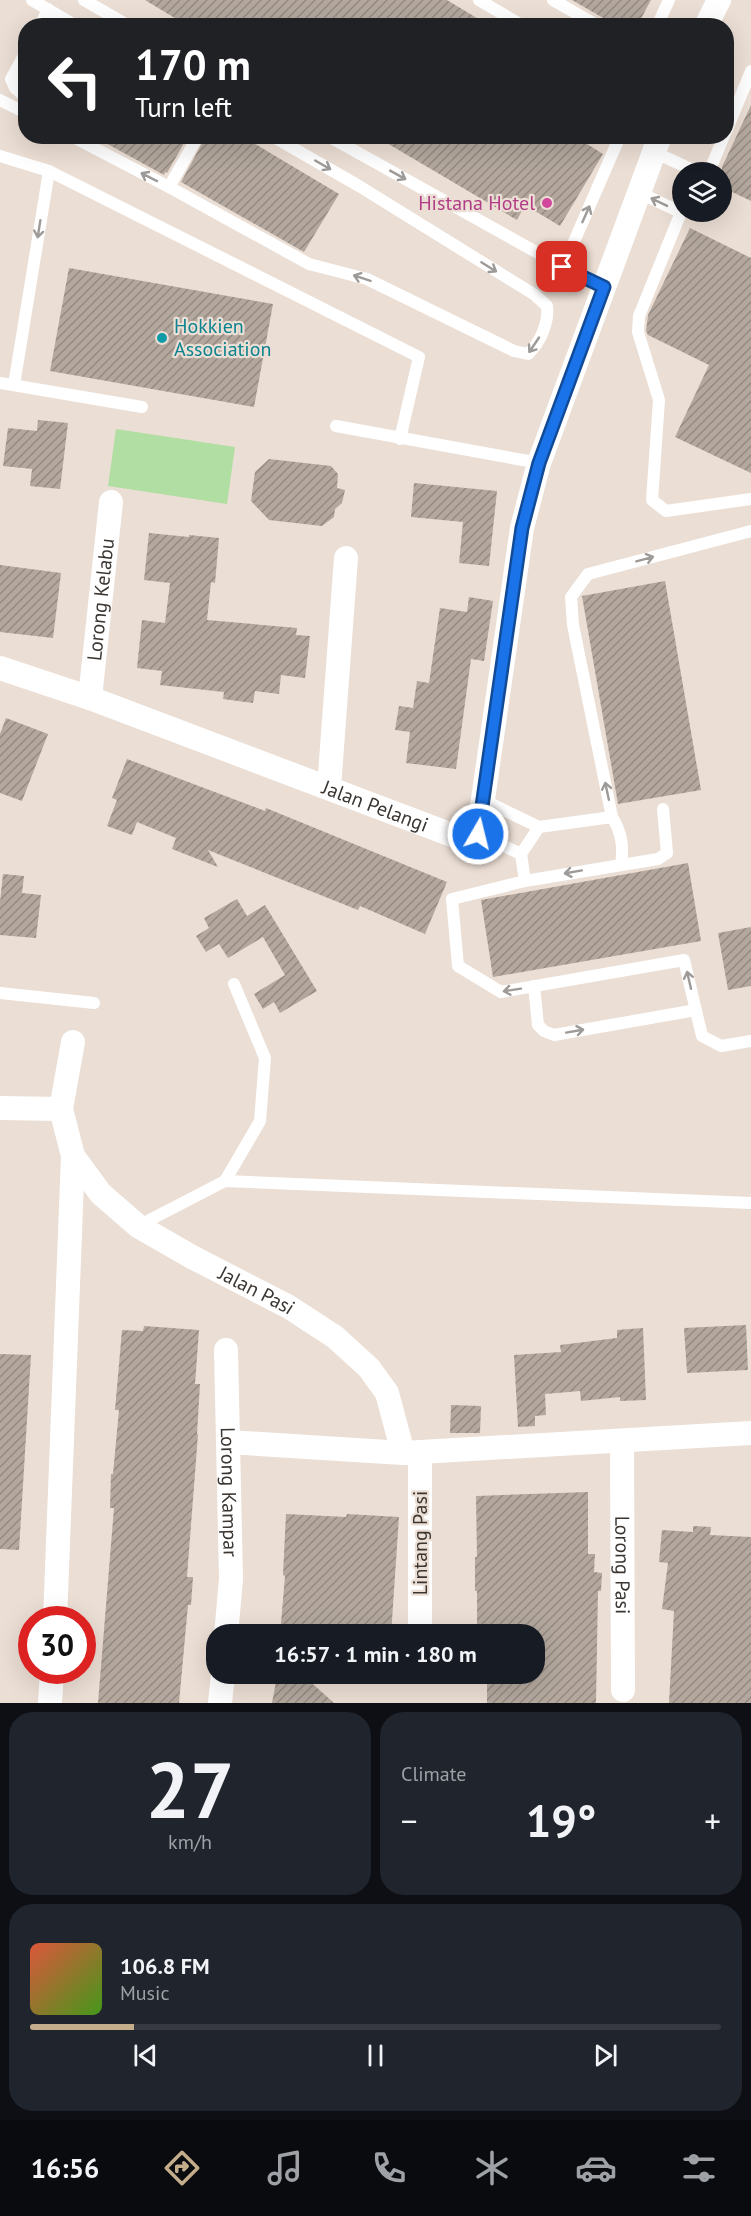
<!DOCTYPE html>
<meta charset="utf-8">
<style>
body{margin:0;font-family:"PT Sans",sans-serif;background:#20242c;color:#f1f3f6;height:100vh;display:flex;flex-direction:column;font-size:22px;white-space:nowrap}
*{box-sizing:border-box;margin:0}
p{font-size:20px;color:#9ea1a6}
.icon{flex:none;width:33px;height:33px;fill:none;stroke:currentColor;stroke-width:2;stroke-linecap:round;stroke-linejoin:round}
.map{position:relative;height:1703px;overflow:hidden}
.details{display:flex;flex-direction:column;gap:9px;padding:9px;background:#0d0f14;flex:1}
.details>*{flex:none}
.top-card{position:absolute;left:18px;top:18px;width:716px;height:126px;border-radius:24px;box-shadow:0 6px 24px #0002;background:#202124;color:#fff;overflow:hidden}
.controls{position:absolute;left:672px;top:162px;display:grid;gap:12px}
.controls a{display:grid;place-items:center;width:60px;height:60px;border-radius:50%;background:#171b24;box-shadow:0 6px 24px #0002;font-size:30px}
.speed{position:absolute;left:18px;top:1606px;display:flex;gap:12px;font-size:30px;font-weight:700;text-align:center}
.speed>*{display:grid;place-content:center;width:78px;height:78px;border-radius:50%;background:#171b24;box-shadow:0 6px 24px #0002;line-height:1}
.speed .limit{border:9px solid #d22;background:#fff;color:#111}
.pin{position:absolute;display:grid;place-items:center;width:51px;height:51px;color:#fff;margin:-26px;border-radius:12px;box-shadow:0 3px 9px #0006}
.me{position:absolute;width:66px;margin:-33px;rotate:8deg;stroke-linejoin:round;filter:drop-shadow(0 0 4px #0008)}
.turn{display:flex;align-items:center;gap:21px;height:126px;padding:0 18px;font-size:27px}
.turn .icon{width:78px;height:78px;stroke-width:2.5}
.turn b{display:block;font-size:42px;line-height:51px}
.big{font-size:45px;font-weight:800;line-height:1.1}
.details .widget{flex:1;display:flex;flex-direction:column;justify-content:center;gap:9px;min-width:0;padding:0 21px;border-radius:24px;background:#20242c}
.details .dial{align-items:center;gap:0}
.dial b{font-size:78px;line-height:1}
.song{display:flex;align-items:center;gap:18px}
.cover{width:72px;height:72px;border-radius:9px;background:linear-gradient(135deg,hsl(10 70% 55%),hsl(100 70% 35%))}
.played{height:6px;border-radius:3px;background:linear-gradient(90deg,#c4ad8a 15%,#363941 15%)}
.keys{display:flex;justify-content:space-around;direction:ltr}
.heat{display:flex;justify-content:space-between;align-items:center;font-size:33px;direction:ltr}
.details .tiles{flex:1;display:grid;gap:9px;grid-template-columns:1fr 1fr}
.widget:last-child{grid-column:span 2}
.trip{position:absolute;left:206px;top:1624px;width:339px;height:60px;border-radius:24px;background:#171b24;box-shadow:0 6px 24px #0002;font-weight:800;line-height:60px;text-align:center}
.tabs{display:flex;height:96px;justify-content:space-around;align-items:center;background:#090b0e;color:#9ea1a6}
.tabs .icon{width:42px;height:42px}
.tabs .current{color:#c4ad8a}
.tabs b{font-size:27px;color:#f1f3f6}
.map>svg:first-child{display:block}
</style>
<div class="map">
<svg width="751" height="1703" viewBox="0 0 751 1703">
<defs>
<pattern id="building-hatch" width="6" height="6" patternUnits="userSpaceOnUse" patternTransform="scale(1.5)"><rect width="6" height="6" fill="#b4a89e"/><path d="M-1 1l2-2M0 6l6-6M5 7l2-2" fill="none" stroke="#948a81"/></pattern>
</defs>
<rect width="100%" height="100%" fill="#ebded4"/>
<polygon fill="#b1dea2" points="116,429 235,447 227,504 108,486"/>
<g fill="url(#building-hatch)">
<polygon points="145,0 447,0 490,26 188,26"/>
<polygon points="572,0 651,0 637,26 617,26"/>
<polygon points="751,105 751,201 722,187 722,167"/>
<polygon points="93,136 188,136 167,173 165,172 164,175"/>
<polygon points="206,136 242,136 339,194 304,252 181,182"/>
<polygon points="375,136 591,136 587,144 603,154 560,226 525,205 517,220"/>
<polygon points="690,228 751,258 751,473 675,437 709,365 648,335 646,331 648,315"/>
<polygon points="69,268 273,304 254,407 50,371"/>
<polygon points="38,420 68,423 60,489 30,486 32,469 3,466 8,428 37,431"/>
<polygon points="269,459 331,466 338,474 337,488 345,490 342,503 335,509 334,517 322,526 269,520 251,501 255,472"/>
<polygon points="414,483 497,491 489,566 459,563 463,522 411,517"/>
<polygon points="149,533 189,537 189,535 219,538 215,583 211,582 207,620 297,628 296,635 310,636 305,678 281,675 279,694 255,691 253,703 223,699 224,692 160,685 162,671 137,668 142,620 165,623 170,583 144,580"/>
<polygon points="0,565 61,573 53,638 0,632"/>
<polygon points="665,581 701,790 618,804 582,596"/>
<polygon points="469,597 493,601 484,661 471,659 456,769 406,763 410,732 395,730 399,706 413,708 417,681 429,683 440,608 467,612"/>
<polygon points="6,718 48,734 22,801 0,793 0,734"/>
<polygon points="127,759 265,811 266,808 447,882 425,934 360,906 358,910 208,850 218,867 172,849 176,838 137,822 132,835 107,826 117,800 112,798"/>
<polygon points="688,863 701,941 493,977 481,900"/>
<polygon points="3,874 24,876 22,893 41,895 36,938 0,935 0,902"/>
<polygon points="237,899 247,916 265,905 317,991 280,1013 274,1002 263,1009 254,994 285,975 263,937 228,958 219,944 206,952 196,936 209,928 204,918"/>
<polygon points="751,927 751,986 728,990 718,933"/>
<polygon points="746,1325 748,1370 687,1373 684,1328"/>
<polygon points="144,1326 199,1330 195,1384 200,1384 197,1434 198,1434 187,1577 193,1577 191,1605 188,1605 179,1703 98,1703 114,1508 110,1508 111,1474 113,1474 119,1410 115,1410 122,1330 143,1331"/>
<polygon points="643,1328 646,1400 620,1401 620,1397 581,1401 580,1391 545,1394 546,1415 535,1416 535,1426 518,1427 514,1355 561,1352 560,1345 617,1338 617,1330"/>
<polygon points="0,1354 31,1355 19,1550 0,1549"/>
<polygon points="451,1405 481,1406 480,1433 450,1433"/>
<polygon points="588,1492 588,1554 595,1554 594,1572 602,1573 601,1591 598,1591 596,1703 487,1703 487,1674 541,1674 541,1641 534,1641 534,1635 477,1635 477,1591 475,1591 475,1557 477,1557 476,1496"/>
<polygon points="286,1514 346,1517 347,1514 399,1517 391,1635 280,1635 285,1576 283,1575"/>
<polygon points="693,1526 711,1527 710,1535 751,1537 751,1703 669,1703 674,1611 662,1609 668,1563 659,1562 662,1530 693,1532"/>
<polygon points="277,1677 307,1681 314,1685 334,1703 272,1703"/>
</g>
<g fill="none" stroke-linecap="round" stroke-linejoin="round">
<g stroke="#fff" stroke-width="12">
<polyline points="32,0 76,26"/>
<polyline points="84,0 129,26"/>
<polyline points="479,0 523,26"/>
<polyline points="553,0 598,26"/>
<polyline points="40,26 48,9"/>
<polyline points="657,26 669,0"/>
<polyline points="26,52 11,79 15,88 26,97"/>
<polyline points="0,100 26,113"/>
<polyline points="726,132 751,71"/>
<path d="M71 136 169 187 309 264 367 279 514 351 528 354C540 343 549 323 547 306L535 295 359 186 272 136"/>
<polyline points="328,136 563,267 604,287"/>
<polyline points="654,152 697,172"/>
<polyline points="0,156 49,171 419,357 400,439"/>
<polyline points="709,172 724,136"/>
<polyline points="169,187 198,136"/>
<polyline points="638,192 680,212"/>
<polyline points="682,210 639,316 638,332 659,400 652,500 666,511 751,499"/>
<polyline points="563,267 620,136"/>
<polyline points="0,383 142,407"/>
<polyline points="14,385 49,171"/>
<polyline points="336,426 539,463"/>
<polyline points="483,800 539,827 612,817 573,625 571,597 588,574 751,531"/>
<path d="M612 817C621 831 624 847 621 864"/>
<polyline points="539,827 521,854 525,881 452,899 458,966 501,992 684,960 702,1036 721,1046 751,1041"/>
<polyline points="478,834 521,854"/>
<polyline points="525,881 658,859 667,853 663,809"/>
<polyline points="534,986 538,1025 544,1031 554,1035 696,1010"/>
<polyline points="0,993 94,1003"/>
<polyline points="225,1181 260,1121 265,1058 234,984"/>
<polyline points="138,1226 225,1181 751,1203"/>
</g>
<g stroke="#fff" stroke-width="24">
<polyline points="706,26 719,0"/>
<path id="s1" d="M0 668 90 698 452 835 478 834 522 528 539 463 660 136"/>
<path id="s2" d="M90 698 111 502"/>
<polyline points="329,788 346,558"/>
<polyline points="0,1108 61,1109"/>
<path id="s3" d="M73 1156 101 1194 138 1226 192 1257 289 1307 335 1337 369 1368 387 1393 403 1453"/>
<path id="s4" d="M226 1350 231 1579 226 1635"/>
<path id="s5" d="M622 1441 623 1690"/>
<polyline points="228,1442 403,1453 751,1433"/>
<polyline points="420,1452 420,1635"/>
<polyline points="55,1620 73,1156 61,1109 73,1042"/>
<polyline points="50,1703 52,1671"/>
<polyline points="220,1703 223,1674"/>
</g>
</g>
<defs><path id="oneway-shaft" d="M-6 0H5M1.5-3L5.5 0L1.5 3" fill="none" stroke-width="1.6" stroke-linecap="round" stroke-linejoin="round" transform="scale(1.5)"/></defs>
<g stroke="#9d9a98">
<use href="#oneway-shaft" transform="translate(323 165) rotate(30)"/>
<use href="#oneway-shaft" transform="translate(398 175) rotate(29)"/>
<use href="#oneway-shaft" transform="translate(149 177) rotate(-153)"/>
<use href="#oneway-shaft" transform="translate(659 202) rotate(-154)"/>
<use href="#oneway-shaft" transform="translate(586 214) rotate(-66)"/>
<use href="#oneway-shaft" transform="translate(39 229) rotate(99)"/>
<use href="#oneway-shaft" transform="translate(489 267) rotate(32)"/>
<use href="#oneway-shaft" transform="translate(362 278) rotate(-162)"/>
<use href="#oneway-shaft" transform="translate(534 345) rotate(124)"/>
<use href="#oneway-shaft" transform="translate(645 559) rotate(-15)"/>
<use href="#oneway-shaft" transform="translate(607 791) rotate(-102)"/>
<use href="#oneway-shaft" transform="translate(573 872) rotate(170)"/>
<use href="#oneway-shaft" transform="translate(689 980) rotate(-103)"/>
<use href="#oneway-shaft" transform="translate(512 990) rotate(171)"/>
<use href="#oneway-shaft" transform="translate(575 1031) rotate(-10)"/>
</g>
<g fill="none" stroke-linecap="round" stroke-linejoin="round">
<defs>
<polyline id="route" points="478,834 522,528 539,463 604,287 562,267"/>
</defs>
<use href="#route" stroke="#114b97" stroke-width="15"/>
<use href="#route" stroke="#1a73e8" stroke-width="10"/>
</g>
<circle fill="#d1479c" stroke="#ebded4" stroke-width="2" cx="547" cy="203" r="6"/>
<circle fill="#0f9aa8" stroke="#ebded4" stroke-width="2" cx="162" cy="338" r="6"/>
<g text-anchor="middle" stroke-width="4.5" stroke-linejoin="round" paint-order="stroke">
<g font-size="20" fill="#b23c85" stroke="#ebded4" text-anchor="end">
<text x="535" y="210">Histana Hotel</text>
</g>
<g font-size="20" fill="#0d838f" stroke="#ebded4" text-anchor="start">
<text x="174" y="333">Hokkien<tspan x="174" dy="23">Association</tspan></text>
</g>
<g font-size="20" fill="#3b3632" stroke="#ebded4">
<text dy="7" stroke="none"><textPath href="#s2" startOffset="99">Lorong Kelabu</textPath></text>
<text dy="7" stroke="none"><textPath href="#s1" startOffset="400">Jalan Pelangi</textPath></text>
<text dy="7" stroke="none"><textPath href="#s3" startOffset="231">Jalan Pasi</textPath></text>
<text dy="7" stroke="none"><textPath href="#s4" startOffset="142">Lorong Kampar</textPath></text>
<text transform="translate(420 1543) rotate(-90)" y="7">Lintang Pasi</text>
<text dy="7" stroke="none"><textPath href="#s5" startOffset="124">Lorong Pasi</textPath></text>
</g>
</g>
</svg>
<div class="controls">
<a><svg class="icon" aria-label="layers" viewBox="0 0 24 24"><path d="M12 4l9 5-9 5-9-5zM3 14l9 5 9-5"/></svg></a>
</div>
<div class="speed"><div class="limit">30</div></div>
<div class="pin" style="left:562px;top:267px;background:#d93025"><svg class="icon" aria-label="arrive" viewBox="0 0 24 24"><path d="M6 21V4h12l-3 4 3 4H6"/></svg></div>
<svg class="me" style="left:478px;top:834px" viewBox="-20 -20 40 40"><circle r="17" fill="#1a73e8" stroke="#fff" stroke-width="3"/><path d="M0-11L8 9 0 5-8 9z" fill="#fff"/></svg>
<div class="trip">16:57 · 1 min · 180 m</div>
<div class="top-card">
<div class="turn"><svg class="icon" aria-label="left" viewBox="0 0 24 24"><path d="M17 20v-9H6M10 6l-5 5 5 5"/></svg><div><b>170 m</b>Turn left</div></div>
</div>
</div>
<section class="details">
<div class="tiles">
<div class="widget dial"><b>27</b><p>km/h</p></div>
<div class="widget"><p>Climate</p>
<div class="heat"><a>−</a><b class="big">19°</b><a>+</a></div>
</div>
<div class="widget">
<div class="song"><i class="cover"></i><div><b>106.8 FM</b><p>Music</p></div></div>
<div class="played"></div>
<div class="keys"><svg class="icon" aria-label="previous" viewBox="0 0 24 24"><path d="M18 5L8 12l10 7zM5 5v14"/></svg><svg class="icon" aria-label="pause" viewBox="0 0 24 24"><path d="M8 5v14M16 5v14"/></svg><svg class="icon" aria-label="next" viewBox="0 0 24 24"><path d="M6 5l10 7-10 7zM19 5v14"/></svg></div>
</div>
</div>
</section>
<nav class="tabs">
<b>16:56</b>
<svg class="icon current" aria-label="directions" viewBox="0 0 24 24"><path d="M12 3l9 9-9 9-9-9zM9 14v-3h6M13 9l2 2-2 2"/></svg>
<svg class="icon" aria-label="music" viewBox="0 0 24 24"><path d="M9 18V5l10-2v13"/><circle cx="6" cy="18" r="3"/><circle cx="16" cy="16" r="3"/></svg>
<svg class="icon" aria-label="phone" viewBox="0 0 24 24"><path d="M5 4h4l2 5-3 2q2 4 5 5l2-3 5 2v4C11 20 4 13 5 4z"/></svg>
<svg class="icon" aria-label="climate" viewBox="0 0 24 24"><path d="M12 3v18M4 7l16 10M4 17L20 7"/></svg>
<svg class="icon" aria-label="car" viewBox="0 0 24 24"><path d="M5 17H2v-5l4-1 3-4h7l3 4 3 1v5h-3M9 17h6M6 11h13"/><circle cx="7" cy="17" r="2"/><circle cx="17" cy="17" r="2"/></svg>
<svg class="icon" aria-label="filters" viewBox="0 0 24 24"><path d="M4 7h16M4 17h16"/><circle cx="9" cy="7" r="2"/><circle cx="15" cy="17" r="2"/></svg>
</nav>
